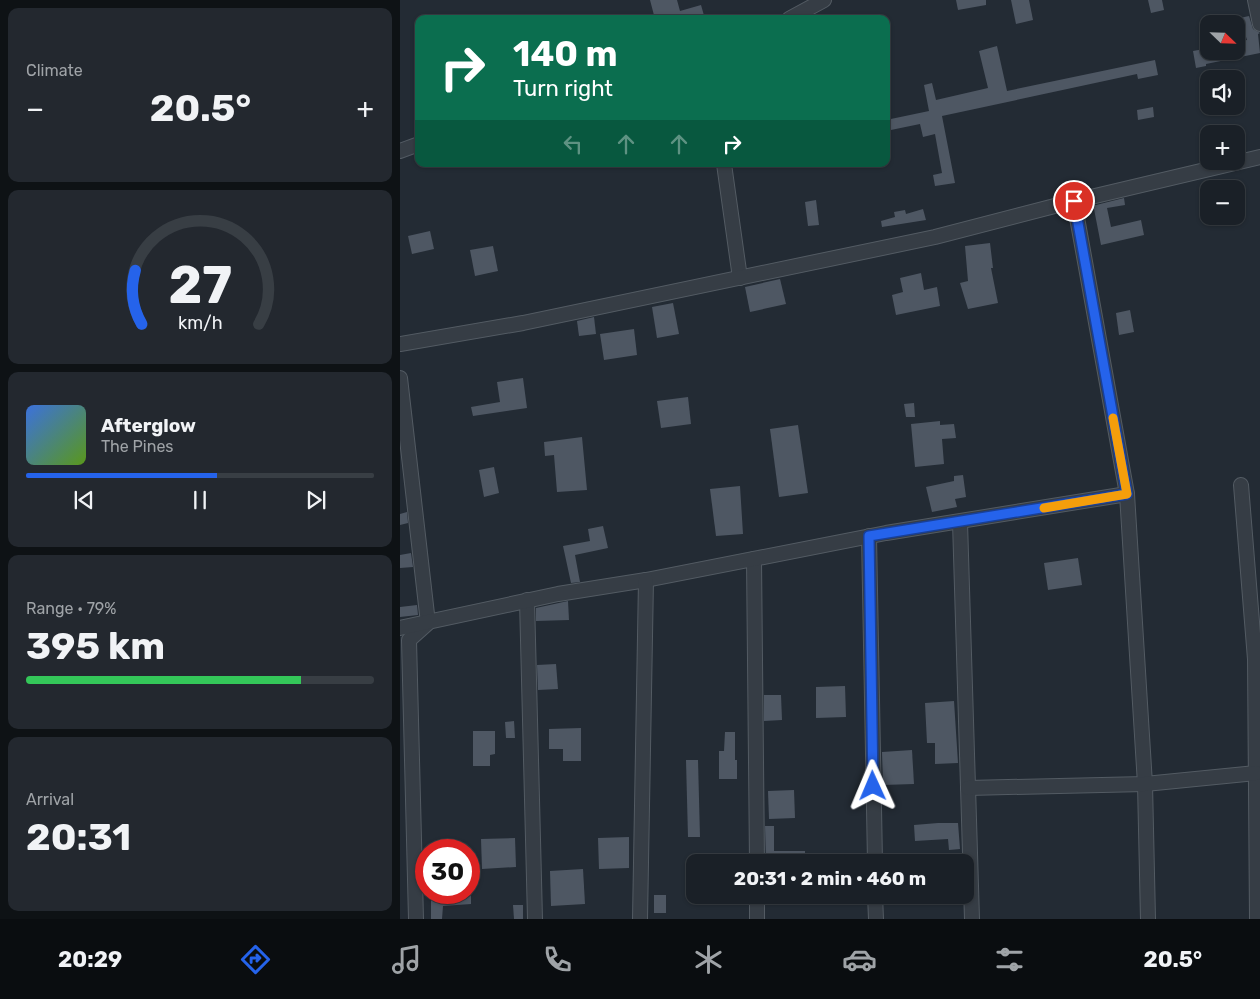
<!DOCTYPE html>
<meta charset="utf-8">
<style>
body{margin:0;font-family:Rubik,sans-serif;background:#23282f;color:#f1f3f6;height:100vh;display:flex;flex-direction:column;font-size:19px;white-space:nowrap}
*{box-sizing:border-box;margin:0}
p{font-size:16px;color:#9fa3a7}
.icon{flex:none;width:28px;height:28px;fill:none;stroke:currentColor;stroke-width:2;stroke-linecap:round;stroke-linejoin:round}
.map{position:relative;flex:1;overflow:hidden}
.drawer{display:flex;flex-direction:column;gap:8px;padding:8px;background:#0e1215;width:400px}
.drawer>*{flex:none}
.hud{position:absolute;left:15px;top:15px;width:475px;height:152px;border-radius:10px;box-shadow:0 1px 4px #0004,0 0 0 1px #383e44;background:#0b6e4f;color:#fff;overflow:hidden}
.needle{width:32px;rotate:113deg}
.controls{position:absolute;left:800px;top:15px;display:grid;gap:10px}
.controls a{display:grid;place-items:center;width:45px;height:45px;border-radius:10px;background:#1a2027;box-shadow:0 1px 4px #0004,0 0 0 1px #383e44;font-size:25px}
.speed{position:absolute;left:15px;top:839px;display:flex;gap:10px;font-size:25px;font-weight:700;text-align:center}
.speed>*{display:grid;place-content:center;width:65px;height:65px;border-radius:50%;background:#1a2027;box-shadow:0 1px 4px #0004,0 0 0 1px #383e44;line-height:1}
.speed .limit{border:8px solid #d22;background:#fff;color:#111}
.pin{position:absolute;display:grid;place-items:center;width:42px;height:42px;color:#fff;margin:-21px;border:2px solid #fff;border-radius:50%;box-shadow:0 1px 5px #0007}
.me{position:absolute;width:55px;margin:-28px;rotate:359deg;stroke-linejoin:round;filter:drop-shadow(0 0 4px #0008)}
.turn{display:flex;align-items:center;gap:18px;height:105px;padding:0 15px;font-size:22px}
.turn .icon{width:65px;height:65px;stroke-width:2.5}
.turn b{display:block;font-size:35px;line-height:42px}
.lanes{display:flex;align-items:center;height:48px;padding:0 15px;background:#0003;justify-content:center;gap:25px;direction:ltr}
.lanes .off{opacity:.35}
.big{font-size:38px;font-weight:700;line-height:1.1}
.drawer .widget{flex:1;display:flex;flex-direction:column;justify-content:center;gap:8px;min-width:0;padding:0 18px;border-radius:10px;background:#23282f}
.drawer .dial{align-items:center;gap:0}
.dial svg{height:130px;overflow:visible;fill:none;stroke:#383e44;stroke-width:7;stroke-linecap:round;text-anchor:middle}
.dial text{fill:#f1f3f6;stroke:none}
.song{display:flex;align-items:center;gap:15px}
.cover{width:60px;height:60px;border-radius:8px;background:linear-gradient(135deg,hsl(220 70% 55%),hsl(90 70% 35%))}
.played{height:5px;border-radius:2px;background:linear-gradient(90deg,#2563eb 55%,#383e44 55%)}
.keys{display:flex;justify-content:space-around;direction:ltr}
.heat{display:flex;justify-content:space-between;align-items:center;font-size:28px;direction:ltr}
.charge{height:8px;border-radius:4px;background:linear-gradient(90deg,#34c759 79%,#383e44 0)}
.trip{position:absolute;left:286px;top:854px;width:288px;height:50px;border-radius:10px;background:#1a2027;box-shadow:0 1px 4px #0004,0 0 0 1px #383e44;font-weight:700;line-height:50px;text-align:center}
.dock{display:flex;height:80px;justify-content:space-around;align-items:center;background:#0a0d10;color:#9fa3a7}
.dock .icon{width:35px;height:35px}
.dock .active{color:#2563eb}
.dock b{font-size:22px;color:#f1f3f6}
main{display:flex;flex:1;min-height:0}
.map>svg:first-child{display:block}
</style>
<main>
<section class="drawer">
<div class="widget"><p>Climate</p>
<div class="heat"><a>−</a><b class="big">20.5°</b><a>+</a></div>
</div>
<div class="widget dial"><svg viewBox="0 0 100 80">
<path d="M14 69A42 42 0 1 1 86 69"/>
<path d="M14 69A42 42 0 0 1 10 36" stroke="#2563eb"/>
<text x="50" y="56" font-size="32" font-weight="700">27</text>
<text x="50" y="72" font-size="11">km/h</text>
</svg></div>
<div class="widget">
<div class="song"><i class="cover"></i><div><b>Afterglow</b><p>The Pines</p></div></div>
<div class="played"></div>
<div class="keys"><svg class="icon" aria-label="previous" viewBox="0 0 24 24"><path d="M18 5L8 12l10 7zM5 5v14"/></svg><svg class="icon" aria-label="pause" viewBox="0 0 24 24"><path d="M8 5v14M16 5v14"/></svg><svg class="icon" aria-label="next" viewBox="0 0 24 24"><path d="M6 5l10 7-10 7zM19 5v14"/></svg></div>
</div>
<div class="widget"><p>Range · 79%</p><b class="big">395 km</b><div class="charge"></div></div>
<div class="widget"><p>Arrival</p><b class="big">20:31</b></div>
</section>
<div class="map">
<svg width="860" height="919" viewBox="0 0 860 919">
<rect width="100%" height="100%" fill="#232b34"/>
<g fill="#4e5763">
<polygon points="250,0 277,0 280,11 301,5 305,19 255,19"/>
<polygon points="556,0 586,0 586,5 558,10"/>
<polygon points="611,0 629,0 633,20 616,24"/>
<polygon points="748,0 762,0 764,10 751,13"/>
<polygon points="849,16 853,29 860,33 858,34 860,53 806,64 806,66 796,68 793,51 809,48 809,51 836,51 836,42 847,40 840,18"/>
<polygon points="597,46 607,91 755,60 758,75 738,79 737,74 542,116 555,183 535,186 533,175 542,173 535,134 523,137 520,124 486,131 486,120 529,111 524,85 532,83 536,100 588,88 579,51"/>
<polygon points="753,107 754,117 738,120 737,110"/>
<polygon points="724,198 725,205 707,208 711,227 741,220 744,235 701,245 694,209 685,211 684,208"/>
<polygon points="416,200 419,225 408,226 405,202"/>
<polygon points="523,209 526,220 482,227 481,221 495,217 494,212 505,210 506,214"/>
<polygon points="30,231 34,249 12,254 8,236"/>
<polygon points="590,243 593,268 591,268 598,303 568,309 560,283 568,281 565,246"/>
<polygon points="93,246 98,271 75,276 70,250"/>
<polygon points="521,273 524,290 537,287 540,306 496,315 492,295 503,292 500,278"/>
<polygon points="380,279 386,304 350,312 345,287"/>
<polygon points="273,303 279,334 257,338 252,307"/>
<polygon points="730,310 734,332 719,335 716,313"/>
<polygon points="194,317 196,334 179,336 177,321"/>
<polygon points="234,329 237,355 204,360 200,334"/>
<polygon points="123,378 127,408 73,416 71,407 100,402 97,382"/>
<polygon points="288,397 291,424 261,428 257,401"/>
<polygon points="514,403 515,417 506,417 504,404"/>
<polygon points="540,421 540,425 554,424 556,438 542,439 544,464 515,467 511,424"/>
<polygon points="398,425 408,493 379,497 370,429"/>
<polygon points="182,437 187,490 157,492 154,455 145,456 144,442"/>
<polygon points="94,467 99,493 84,497 79,470"/>
<polygon points="563,475 566,497 555,499 557,507 532,512 526,487 554,481 554,476"/>
<polygon points="340,486 343,534 316,536 310,489"/>
<polygon points="7,512 8,523 0,525 0,514"/>
<polygon points="203,526 208,548 175,555 180,582 171,583 163,546 190,541 188,529"/>
<polygon points="11,553 13,567 0,568 0,555"/>
<polygon points="678,558 682,585 648,590 644,563"/>
<polygon points="168,601 169,620 136,621 136,608"/>
<polygon points="17,605 18,615 0,617 0,607"/>
<polygon points="156,664 158,689 138,690 137,665"/>
<polygon points="445,686 446,717 416,718 416,687"/>
<polygon points="364,695 381,695 382,720 364,721"/>
<polygon points="554,701 558,763 535,764 535,743 527,743 525,703"/>
<polygon points="114,721 115,738 106,738 105,722"/>
<polygon points="181,728 181,761 163,761 163,749 149,749 149,729"/>
<polygon points="73,731 95,731 95,754 90,755 90,766 73,766"/>
<polygon points="325,732 335,732 335,760 337,760 337,779 319,779 319,751 324,751"/>
<polygon points="512,750 514,784 483,785 482,752"/>
<polygon points="286,760 298,760 300,837 288,837"/>
<polygon points="394,790 395,818 369,819 368,791"/>
<polygon points="538,823 558,823 560,849 549,850 548,839 515,841 514,825"/>
<polygon points="365,826 374,826 374,851 405,851 405,862 366,862"/>
<polygon points="229,837 229,868 199,869 198,838"/>
<polygon points="115,838 116,867 82,869 81,839"/>
<polygon points="183,869 185,904 151,906 150,871"/>
<polygon points="31,892 71,892 71,904 43,906 42,919 31,919"/>
<rect x="254" y="895" width="12" height="18"/>
<polygon points="113,905 123,905 123,919 114,919"/>
</g>
<g fill="none" stroke-linecap="round" stroke-linejoin="round">
<defs>
<g id="street">
<polyline points="855,0 860,24"/>
<polyline points="389,19 424,0"/>
<polyline points="0,151 19,144"/>
<polyline points="324,164 340,278"/>
<polyline points="674,201 727,494 745,784 748,919"/>
<polyline points="0,344 123,323 535,237 674,201 860,157"/>
<polyline points="0,378 28,623 9,640 16,919"/>
<polyline points="841,485 855,659 857,919"/>
<polyline points="560,522 572,919"/>
<polyline points="469,536 475,862"/>
<polyline points="354,559 357,862"/>
<polyline points="127,600 135,919"/>
<polyline points="0,628 158,594 246,580 486,533 727,494"/>
<polyline points="568,788 745,784 856,773"/>
<polyline points="357,895 357,919"/>
<polyline points="475,895 476,919"/>
<polyline points="240,919 246,580"/>
</g>
</defs>
<use href="#street" stroke="#535b63" stroke-width="16"/>
<use href="#street" stroke="#363d45" stroke-width="14"/>
</g>
<g fill="none" stroke-linecap="round" stroke-linejoin="round">
<defs>
<polyline id="route" points="473,786 469,536 727,494 674,201"/>
</defs>
<use href="#route" stroke="#184099" stroke-width="12"/>
<use href="#route" stroke="#2563eb" stroke-width="9"/>
<polyline stroke="#f59e0b" stroke-width="9" points="644,508 727,494 713,418"/>
</g>
</svg>
<div class="controls">
<a><svg class="needle" viewBox="-14 -14 28 28"><path d="M0-13l5 13h-10z" fill="#e53935"/><path d="M0 13l5-13h-10z" fill="#9fa3a7"/></svg></a>
<a><svg class="icon" aria-label="sound" viewBox="0 0 24 24"><path d="M4 9h4l5-4v14l-5-4H4zM17 9q2 3 0 6"/></svg></a>
<a>+</a>
<a>−</a>
</div>
<div class="speed"><div class="limit">30</div></div>
<div class="pin" style="left:674px;top:201px;background:#d93025"><svg class="icon" aria-label="arrive" viewBox="0 0 24 24"><path d="M6 21V4h12l-3 4 3 4H6"/></svg></div>
<svg class="me" style="left:473px;top:786px" viewBox="-20 -20 40 40"><path d="M0-17L14 15 0 8-14 15z" fill="#2563eb" stroke="#fff" stroke-width="4"/></svg>
<div class="trip">20:31 · 2 min · 460 m</div>
<div class="hud">
<div class="turn"><svg class="icon" aria-label="right" viewBox="0 0 24 24"><path d="M7 20v-9h11M14 6l5 5-5 5"/></svg><div><b>140 m</b>Turn right</div></div>
<div class="lanes"><svg class="icon off" aria-label="left" viewBox="0 0 24 24"><path d="M17 20v-9H6M10 6l-5 5 5 5"/></svg><svg class="icon off" aria-label="ahead" viewBox="0 0 24 24"><path d="M12 20V5M6 11l6-6 6 6"/></svg><svg class="icon off" aria-label="ahead" viewBox="0 0 24 24"><path d="M12 20V5M6 11l6-6 6 6"/></svg><svg class="icon" aria-label="right" viewBox="0 0 24 24"><path d="M7 20v-9h11M14 6l5 5-5 5"/></svg></div>
</div>
</div>
</main>
<nav class="dock">
<b>20:29</b>
<svg class="icon active" aria-label="directions" viewBox="0 0 24 24"><path d="M12 3l9 9-9 9-9-9zM9 14v-3h6M13 9l2 2-2 2"/></svg>
<svg class="icon" aria-label="music" viewBox="0 0 24 24"><path d="M9 18V5l10-2v13"/><circle cx="6" cy="18" r="3"/><circle cx="16" cy="16" r="3"/></svg>
<svg class="icon" aria-label="phone" viewBox="0 0 24 24"><path d="M5 4h4l2 5-3 2q2 4 5 5l2-3 5 2v4C11 20 4 13 5 4z"/></svg>
<svg class="icon" aria-label="climate" viewBox="0 0 24 24"><path d="M12 3v18M4 7l16 10M4 17L20 7"/></svg>
<svg class="icon" aria-label="car" viewBox="0 0 24 24"><path d="M5 17H2v-5l4-1 3-4h7l3 4 3 1v5h-3M9 17h6M6 11h13"/><circle cx="7" cy="17" r="2"/><circle cx="17" cy="17" r="2"/></svg>
<svg class="icon" aria-label="filters" viewBox="0 0 24 24"><path d="M4 7h16M4 17h16"/><circle cx="9" cy="7" r="2"/><circle cx="15" cy="17" r="2"/></svg>
<b>20.5°</b>
</nav>
